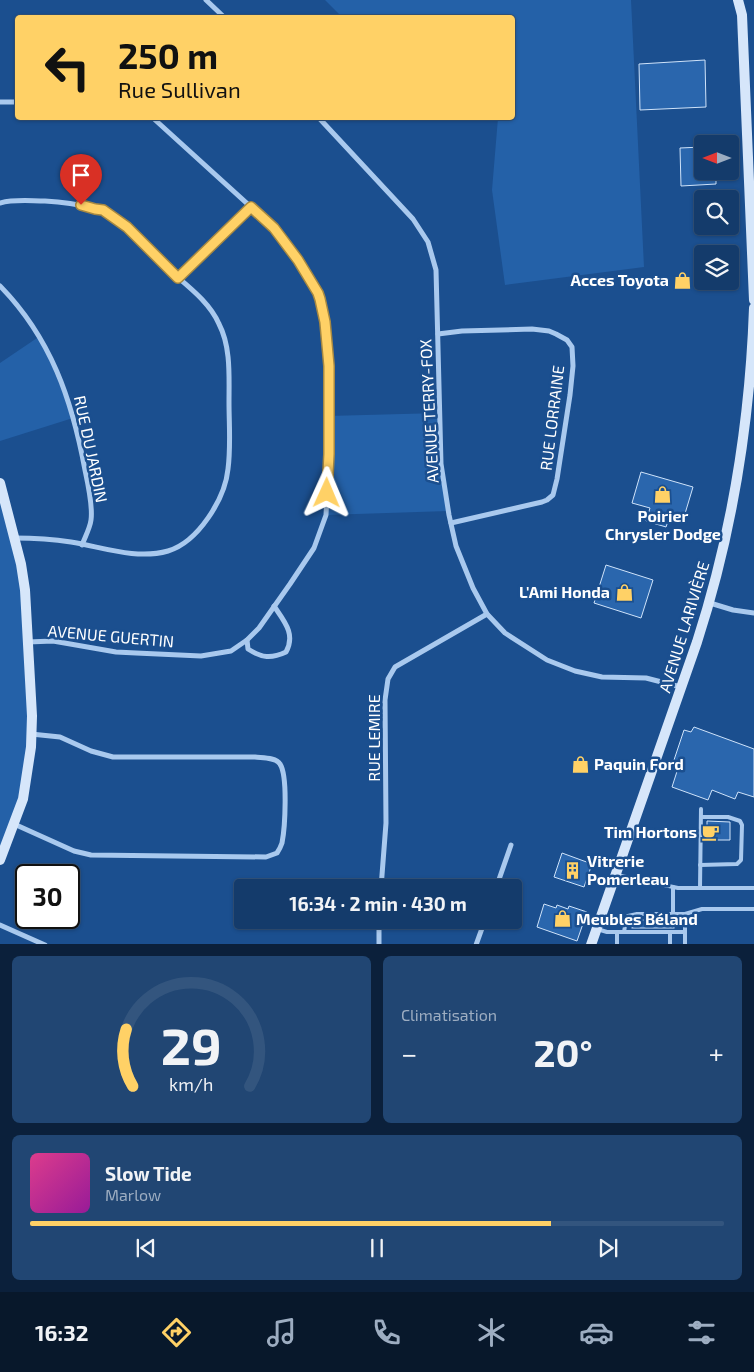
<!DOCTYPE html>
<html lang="fr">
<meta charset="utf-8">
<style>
body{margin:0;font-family:"Exo 2",sans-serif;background:#214673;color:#f1f3f6;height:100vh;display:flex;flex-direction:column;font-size:19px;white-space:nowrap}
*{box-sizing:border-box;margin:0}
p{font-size:16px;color:#9dadc1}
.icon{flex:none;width:28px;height:28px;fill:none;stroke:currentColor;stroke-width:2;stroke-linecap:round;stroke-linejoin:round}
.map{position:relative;height:944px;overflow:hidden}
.drawer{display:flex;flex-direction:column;gap:12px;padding:12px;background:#0b203b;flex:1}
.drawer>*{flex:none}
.guide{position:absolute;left:15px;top:15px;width:500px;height:105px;border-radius:5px;box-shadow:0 1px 4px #0004,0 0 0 1px #33557e;background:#ffd166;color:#111;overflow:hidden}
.needle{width:32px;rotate:270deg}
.controls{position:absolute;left:694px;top:135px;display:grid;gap:10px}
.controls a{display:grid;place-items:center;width:45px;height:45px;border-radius:5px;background:#143b6b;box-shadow:0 1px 4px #0004,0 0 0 1px #33557e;font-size:25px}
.speed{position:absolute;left:15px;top:864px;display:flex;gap:10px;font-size:25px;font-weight:700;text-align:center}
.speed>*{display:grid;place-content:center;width:65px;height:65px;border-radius:50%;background:#143b6b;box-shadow:0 1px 4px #0004,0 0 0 1px #33557e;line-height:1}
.speed .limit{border:2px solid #111;border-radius:8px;background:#fff;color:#111}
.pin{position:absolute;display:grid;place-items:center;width:42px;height:42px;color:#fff;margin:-51px -21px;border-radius:50% 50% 50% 0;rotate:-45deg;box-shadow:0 0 5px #0007}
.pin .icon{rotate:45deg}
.me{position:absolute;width:55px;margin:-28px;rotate:1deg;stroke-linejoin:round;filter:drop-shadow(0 0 4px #0008)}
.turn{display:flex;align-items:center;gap:18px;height:105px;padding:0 20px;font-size:22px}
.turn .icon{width:65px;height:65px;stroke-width:2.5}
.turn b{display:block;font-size:35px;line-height:42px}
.big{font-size:38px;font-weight:700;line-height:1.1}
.drawer .widget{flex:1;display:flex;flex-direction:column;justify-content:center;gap:8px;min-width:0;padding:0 18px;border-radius:8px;background:#214673}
.drawer .dial{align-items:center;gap:0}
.dial svg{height:130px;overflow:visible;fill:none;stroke:#33557e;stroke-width:7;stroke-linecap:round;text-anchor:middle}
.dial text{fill:#f1f3f6;stroke:none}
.song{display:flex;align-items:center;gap:15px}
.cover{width:60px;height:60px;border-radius:8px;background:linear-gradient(135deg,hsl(330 70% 55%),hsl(300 70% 35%))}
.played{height:5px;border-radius:2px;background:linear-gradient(90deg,#ffd166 75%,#33557e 75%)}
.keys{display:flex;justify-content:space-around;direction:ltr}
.heat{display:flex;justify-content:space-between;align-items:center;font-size:28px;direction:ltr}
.drawer .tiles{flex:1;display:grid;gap:12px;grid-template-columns:1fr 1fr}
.widget:last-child{grid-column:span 2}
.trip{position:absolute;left:234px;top:879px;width:288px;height:50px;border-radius:5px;background:#143b6b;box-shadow:0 1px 4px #0004,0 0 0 1px #33557e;font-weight:700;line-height:50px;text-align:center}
.tabs{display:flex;height:80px;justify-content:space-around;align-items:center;background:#08182b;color:#9dadc1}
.tabs .icon{width:35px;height:35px}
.tabs .current{color:#ffd166}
.tabs b{font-size:22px;color:#f1f3f6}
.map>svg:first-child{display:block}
</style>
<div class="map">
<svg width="754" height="945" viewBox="0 0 754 945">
<rect width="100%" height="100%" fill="#1b4f8f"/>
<g fill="#2461a8">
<polygon points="325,0 631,0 644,267 505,285 492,190 498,118 512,118 512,18 342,17"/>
<polygon points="40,336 73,418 0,441 0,363"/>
<polygon points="440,413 440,434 448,511 326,515 328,416"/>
<polygon points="0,483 21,564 32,716 23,799 0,860"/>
</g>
<g fill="#2a66ad" stroke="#cfe3fa">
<polygon points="705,60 706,107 640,110 639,64"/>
<polygon points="702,147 702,171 716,171 716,184 681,186 680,148"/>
<polygon points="641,472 693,487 684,517 671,513 666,527 646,521 650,508 632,503"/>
<polygon points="606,565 653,580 641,618 594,603"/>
<polygon points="694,727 754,749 754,797 738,792 735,799 712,790 708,800 672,787 680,762 674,760 684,730 691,732"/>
<polygon points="707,821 730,822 730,840 707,840"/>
<polygon points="562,853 592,864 584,887 554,877"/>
<polygon points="544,904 556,908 557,905 568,909 569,906 587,912 577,941 537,927"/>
<rect x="632" y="920" width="42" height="8"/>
</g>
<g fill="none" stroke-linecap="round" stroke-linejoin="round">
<g stroke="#a9c9ee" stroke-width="4">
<polyline points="700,865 737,864 741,860 742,825 740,821 728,817 701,817"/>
<polyline points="617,875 678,888 754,888"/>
<polyline points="673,887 673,914 685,914 685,932"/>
<polyline points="700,888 701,809"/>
<polyline points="685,914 702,909 754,909"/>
<polyline points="597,929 607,932 617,932 617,945"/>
<polyline points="617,932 685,932 685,945"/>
<polyline points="624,932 626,920 628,916 637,914 673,914"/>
<polyline points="670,945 670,932"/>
</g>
<g stroke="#a9c9ee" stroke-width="5">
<polyline points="206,0 225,18"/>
<polyline points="0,102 18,102"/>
<polyline points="319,118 413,219 428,242 436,270 441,464 449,515 456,546 473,588 487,614 505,633 547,660 575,671 602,677 646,678 681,687"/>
<path d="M0 203C14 199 30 201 45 201 62 202 77 204 93 208 97 209 101 209 104 210 130 224 147 249 168 269 186 285 209 301 219 324 231 347 229 376 229 402 229 424 231 447 228 469 225 499 198 542 168 551 136 560 102 547 71 542 52 539 33 538 14 538"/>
<polyline points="178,278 251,207"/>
<path d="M0 286C51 338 72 400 85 470 88 484 93 506 91 520 90 528 85 537 82 545"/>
<polyline points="438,334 462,331 532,329 549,331 556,334 567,340 572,347 573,366 570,395 557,479 553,495 547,500 542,502 451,523"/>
<polyline points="710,603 733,610 754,613"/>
<path d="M247 640 248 649C262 658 271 659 286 652 296 634 284 621 274 606"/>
<polyline points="28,642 53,641 116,652 136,653 201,656 231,651 247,640 259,628 290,584 314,548 326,515 329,454 329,366 325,322 318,293 298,261 274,228 153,118"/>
<path d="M14 824 74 851 91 855 266 857 277 853C279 850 281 846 282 843 285 828 288 776 280 764 276 757 262 758 255 757H113L91 751 60 737 31 734"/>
<polyline points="381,888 386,823 385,700 388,679 395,667 487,614"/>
<polyline points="496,888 511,845"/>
<polyline points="0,925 45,945"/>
<polyline points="379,945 379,920"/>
<polyline points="476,945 485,920"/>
</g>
<g stroke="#d6e6fa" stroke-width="10">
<polyline points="738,0 742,15 754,300"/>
<polyline points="0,483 21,564 25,590 32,716 31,747 23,799 0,860"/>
<path d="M591 945 697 642C732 534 750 421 754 308"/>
</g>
</g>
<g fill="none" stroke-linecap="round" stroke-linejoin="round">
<defs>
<polyline id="route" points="81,205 95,209 103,210 127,227 178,278 251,207 274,228 298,260 318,293 320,299 325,322 329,366 329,454 327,493"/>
</defs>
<use href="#route" stroke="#a68842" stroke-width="12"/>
<use href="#route" stroke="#ffd166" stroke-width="9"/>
</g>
<defs>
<symbol id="shop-bare" viewBox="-9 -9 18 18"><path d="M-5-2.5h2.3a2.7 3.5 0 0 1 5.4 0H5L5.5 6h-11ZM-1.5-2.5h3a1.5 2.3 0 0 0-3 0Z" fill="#ffd166" stroke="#1b4f8f" stroke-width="2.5" paint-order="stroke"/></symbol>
<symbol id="cafe-bare" viewBox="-9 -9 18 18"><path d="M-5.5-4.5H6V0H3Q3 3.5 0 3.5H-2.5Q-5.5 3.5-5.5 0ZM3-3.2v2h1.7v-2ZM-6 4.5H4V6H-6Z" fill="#ffd166" stroke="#1b4f8f" stroke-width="2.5" paint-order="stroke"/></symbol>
<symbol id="building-bare" viewBox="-9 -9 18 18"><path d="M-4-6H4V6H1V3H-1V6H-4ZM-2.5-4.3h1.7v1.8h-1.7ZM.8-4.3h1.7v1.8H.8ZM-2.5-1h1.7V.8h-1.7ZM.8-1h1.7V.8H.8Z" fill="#ffd166" stroke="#1b4f8f" stroke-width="2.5" paint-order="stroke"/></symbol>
</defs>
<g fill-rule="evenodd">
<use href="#shop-bare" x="670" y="268" width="25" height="25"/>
<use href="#shop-bare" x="650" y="482" width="25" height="25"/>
<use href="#shop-bare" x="612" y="580" width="25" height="25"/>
<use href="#shop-bare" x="568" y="752" width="25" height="25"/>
<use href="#cafe-bare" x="698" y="820" width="25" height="25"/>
<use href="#building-bare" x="560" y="858" width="25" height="25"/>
<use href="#shop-bare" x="550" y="906" width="25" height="25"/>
</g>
<g text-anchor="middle" stroke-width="5" stroke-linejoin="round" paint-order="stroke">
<g font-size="16" font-weight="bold" fill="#fff" stroke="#1b4f8f" text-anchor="end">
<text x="669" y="286">Acces Toyota</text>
<text x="663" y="522" text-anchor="middle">Poirier<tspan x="663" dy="18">Chrysler Dodge</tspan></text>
<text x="610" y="598">L'Ami Honda</text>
<text x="594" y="770" text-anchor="start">Paquin Ford</text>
<text x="697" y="838">Tim Hortons</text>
<text x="587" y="867" text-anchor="start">Vitrerie<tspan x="587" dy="18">Pomerleau</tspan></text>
<text x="576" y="925" text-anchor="start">Meubles Béland</text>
</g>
<g font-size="16" fill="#fff" stroke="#1b4f8f">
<text transform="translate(429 411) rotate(-93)" y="6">AVENUE TERRY-FOX</text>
<text transform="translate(552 418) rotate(-83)" y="6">RUE LORRAINE</text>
<text transform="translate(91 449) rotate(78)" y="6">RUE DU JARDIN</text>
<text transform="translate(684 627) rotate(-73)" y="6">AVENUE LARIVIÈRE</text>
<text transform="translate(111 636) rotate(5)" y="6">AVENUE GUERTIN</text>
<text transform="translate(374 738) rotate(-90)" y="6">RUE LEMIRE</text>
</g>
</g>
</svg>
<div class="controls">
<a><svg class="needle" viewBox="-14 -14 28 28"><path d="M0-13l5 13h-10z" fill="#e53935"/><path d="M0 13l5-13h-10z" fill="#9dadc1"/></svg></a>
<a><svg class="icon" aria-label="search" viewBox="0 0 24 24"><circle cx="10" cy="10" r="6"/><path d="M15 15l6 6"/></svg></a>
<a><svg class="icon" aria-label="layers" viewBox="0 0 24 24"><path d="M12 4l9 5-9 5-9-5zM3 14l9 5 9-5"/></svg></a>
</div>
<div class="speed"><div class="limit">30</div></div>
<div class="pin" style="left:81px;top:205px;background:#d93025"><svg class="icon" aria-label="arrive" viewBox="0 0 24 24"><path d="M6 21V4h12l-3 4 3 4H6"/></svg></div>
<svg class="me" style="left:327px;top:493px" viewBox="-20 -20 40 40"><path d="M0-17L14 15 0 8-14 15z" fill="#ffd166" stroke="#fff" stroke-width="4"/></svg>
<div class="trip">16:34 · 2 min · 430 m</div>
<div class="guide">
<div class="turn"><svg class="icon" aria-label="left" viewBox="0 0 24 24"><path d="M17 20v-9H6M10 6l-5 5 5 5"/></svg><div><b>250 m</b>Rue Sullivan</div></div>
</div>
</div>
<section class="drawer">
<div class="tiles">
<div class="widget dial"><svg viewBox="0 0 100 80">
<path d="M14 69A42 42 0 1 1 86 69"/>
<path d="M14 69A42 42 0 0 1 10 34" stroke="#ffd166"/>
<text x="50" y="56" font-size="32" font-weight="700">29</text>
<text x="50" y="72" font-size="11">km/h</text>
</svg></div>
<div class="widget"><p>Climatisation</p>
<div class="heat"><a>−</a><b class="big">20°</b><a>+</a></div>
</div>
<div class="widget">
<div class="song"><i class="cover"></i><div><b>Slow Tide</b><p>Marlow</p></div></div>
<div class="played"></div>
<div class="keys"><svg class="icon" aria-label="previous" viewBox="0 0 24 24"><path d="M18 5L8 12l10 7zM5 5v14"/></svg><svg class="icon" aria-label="pause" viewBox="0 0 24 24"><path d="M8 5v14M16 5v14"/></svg><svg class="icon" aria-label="next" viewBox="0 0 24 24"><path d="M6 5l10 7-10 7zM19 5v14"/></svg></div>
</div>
</div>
</section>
<nav class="tabs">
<b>16:32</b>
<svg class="icon current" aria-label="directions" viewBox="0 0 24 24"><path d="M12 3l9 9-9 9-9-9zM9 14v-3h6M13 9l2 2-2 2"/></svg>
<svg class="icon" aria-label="music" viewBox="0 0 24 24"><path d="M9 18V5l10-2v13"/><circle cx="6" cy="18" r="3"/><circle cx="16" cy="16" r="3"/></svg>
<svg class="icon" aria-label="phone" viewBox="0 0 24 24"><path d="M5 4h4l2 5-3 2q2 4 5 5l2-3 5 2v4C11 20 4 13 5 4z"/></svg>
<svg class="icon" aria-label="climate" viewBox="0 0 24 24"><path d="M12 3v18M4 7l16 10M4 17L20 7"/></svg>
<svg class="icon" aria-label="car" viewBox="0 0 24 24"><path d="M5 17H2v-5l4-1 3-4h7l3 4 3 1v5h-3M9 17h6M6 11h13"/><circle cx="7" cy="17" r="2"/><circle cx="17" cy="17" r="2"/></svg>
<svg class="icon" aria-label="filters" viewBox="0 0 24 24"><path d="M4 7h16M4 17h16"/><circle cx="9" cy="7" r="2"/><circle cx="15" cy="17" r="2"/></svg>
</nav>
